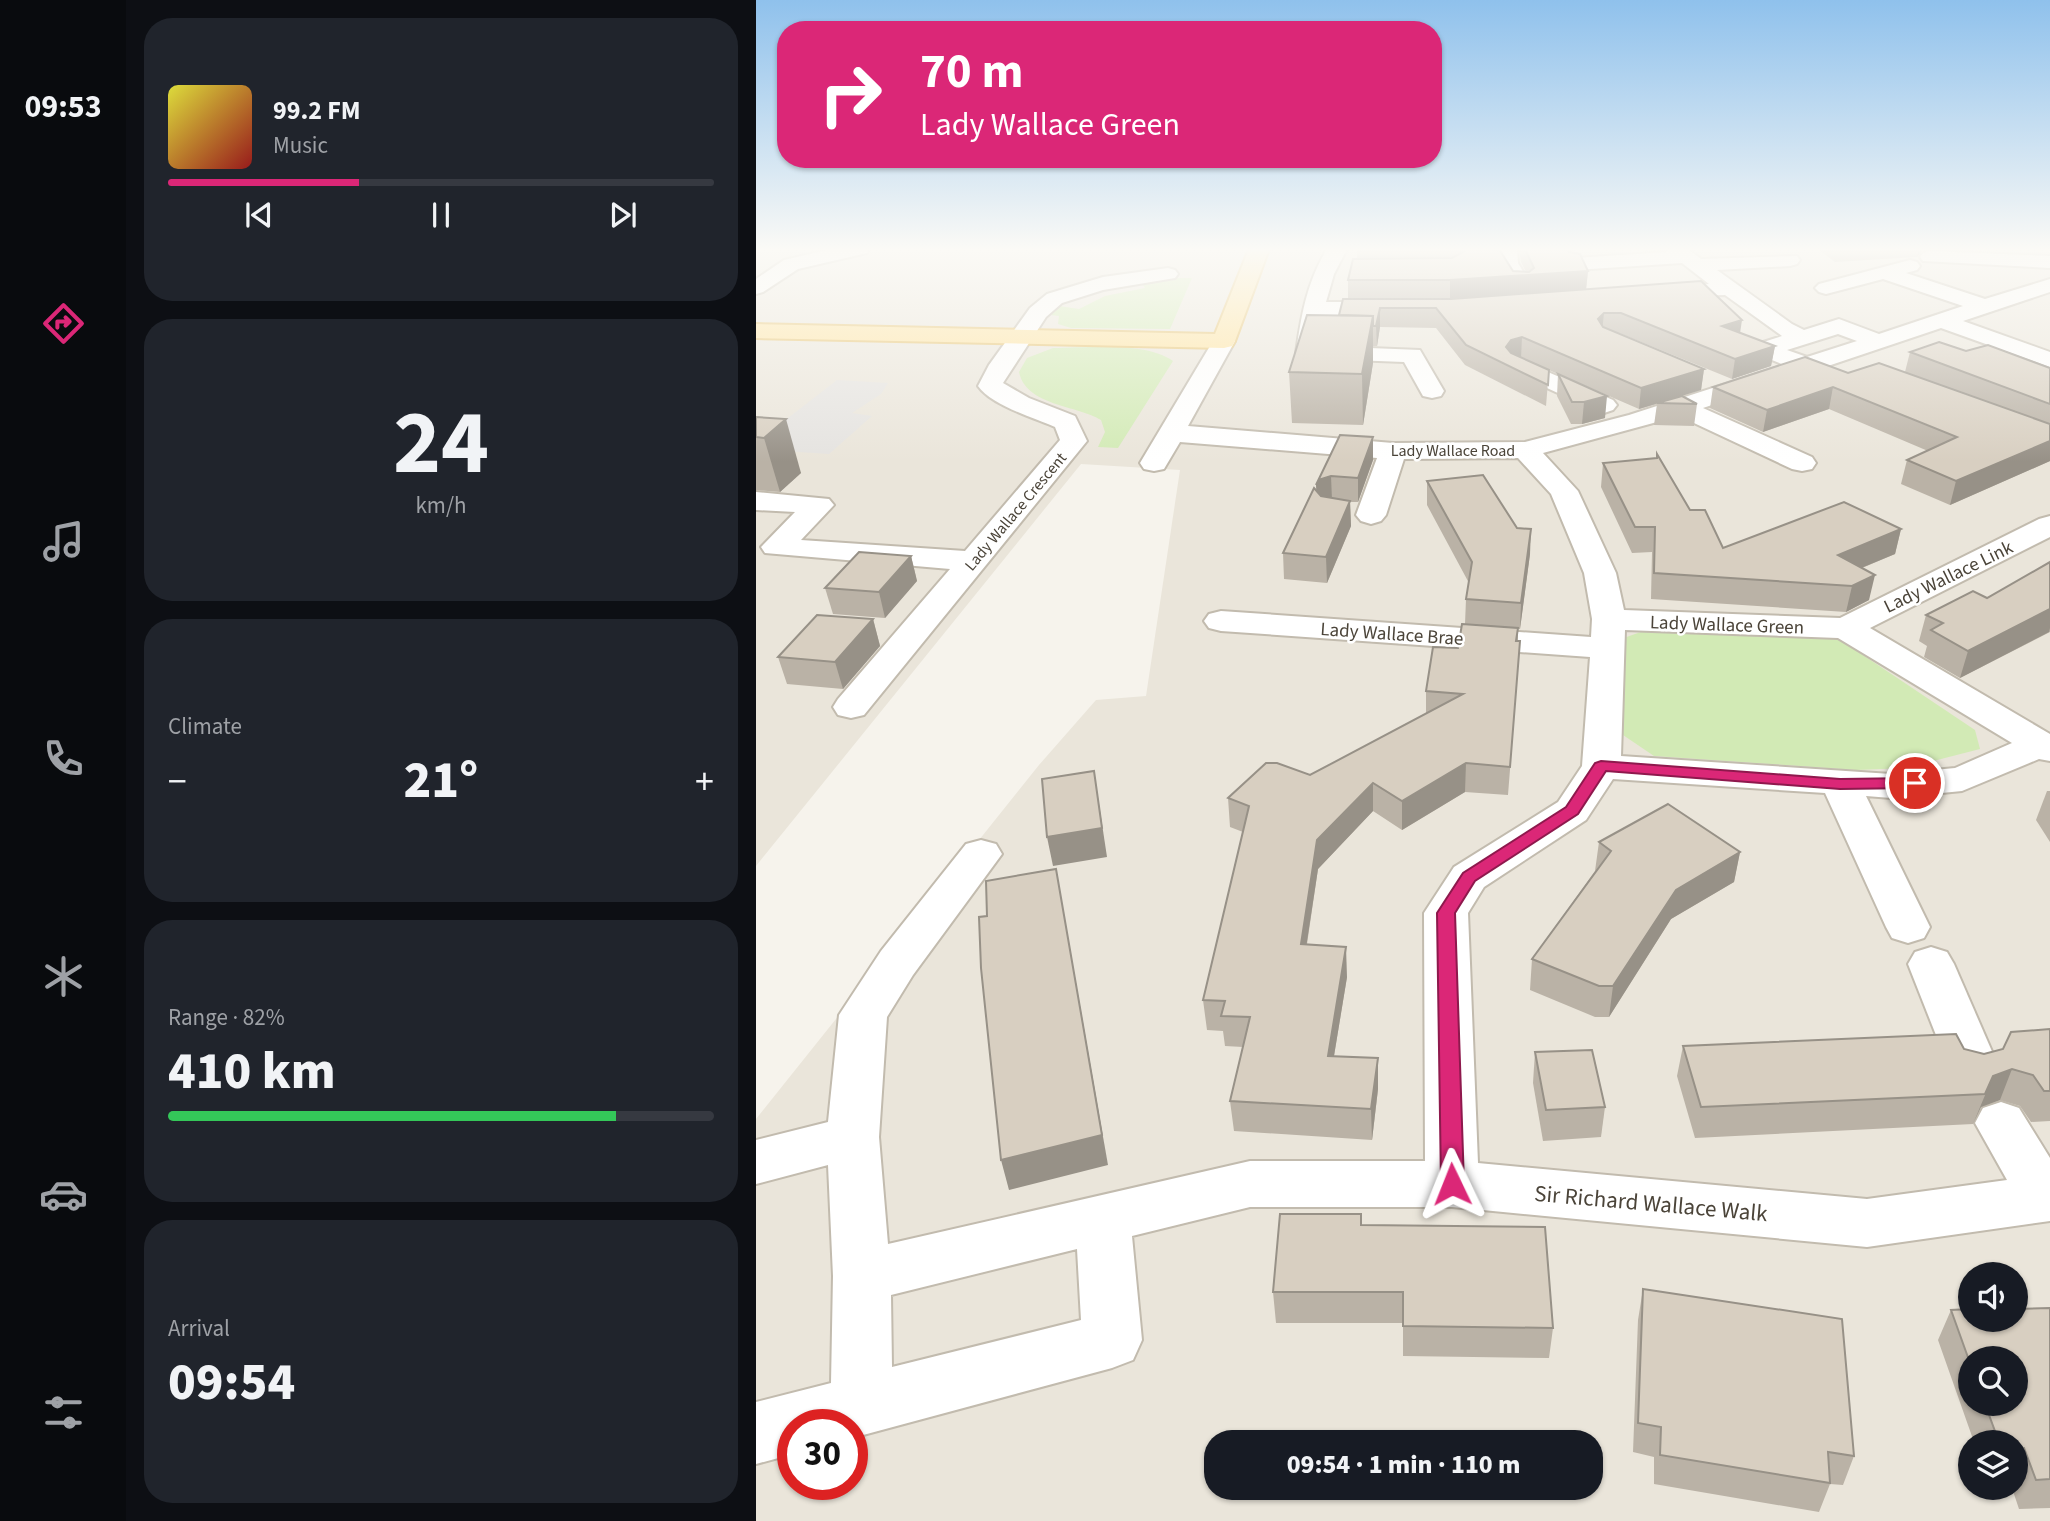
<!DOCTYPE html>
<meta charset="utf-8">
<style>
body{margin:0;font-family:"Source Sans 3",sans-serif;background:#20242c;color:#f1f3f6;height:100vh;display:flex;flex-direction:column;font-size:26px;white-space:nowrap}
*{box-sizing:border-box;margin:0}
p{font-size:23px;color:#9ea1a6}
.icon{flex:none;width:38px;height:38px;fill:none;stroke:currentColor;stroke-width:2;stroke-linecap:round;stroke-linejoin:round}
.map{position:relative;flex:1;overflow:hidden}
.panel{display:flex;flex-direction:column;gap:18px;padding:18px;background:#0d0f14;width:630px}
.panel>*{flex:none}
.hud{position:absolute;left:21px;top:21px;width:665px;height:147px;border-radius:28px;box-shadow:0 2px 5px #0004;background:#db2777;color:#fff;overflow:hidden}
.tools{position:absolute;left:1202px;top:1262px;display:grid;gap:14px}
.tools a{display:grid;place-items:center;width:70px;height:70px;border-radius:50%;background:#171b24;box-shadow:0 2px 5px #0004;font-size:35px}
.speed{position:absolute;left:21px;top:1409px;display:flex;gap:14px;font-size:35px;font-weight:700;text-align:center}
.speed>*{display:grid;place-content:center;width:91px;height:91px;border-radius:50%;background:#171b24;box-shadow:0 2px 5px #0004;line-height:1}
.speed .limit{border:10px solid #d22;background:#fff;color:#111}
.pin{position:absolute;display:grid;place-items:center;width:60px;height:60px;color:#fff;margin:-30px;border:4px solid #fff;border-radius:50%;box-shadow:0 2px 7px #0007}
.me{position:absolute;width:77px;margin:-38px;rotate:358deg;stroke-linejoin:round;filter:drop-shadow(0 0 5px #0008)}
.turn{display:flex;align-items:center;gap:24px;height:147px;padding:0 28px;font-size:32px}
.turn .icon{width:91px;height:91px;stroke-width:2.5}
.turn b{display:block;font-size:49px;line-height:60px}
.big{font-size:52px;font-weight:800;line-height:1.1}
.panel .widget{flex:1;display:flex;flex-direction:column;justify-content:center;gap:10px;min-width:0;padding:0 24px;border-radius:28px;background:#20242c}
.panel .dial{align-items:center;gap:0}
.dial b{font-size:91px;line-height:1}
.song{display:flex;align-items:center;gap:21px}
.cover{width:84px;height:84px;border-radius:10px;background:linear-gradient(135deg,hsl(60 70% 55%),hsl(0 70% 35%))}
.played{height:7px;border-radius:4px;background:linear-gradient(90deg,#db2777 35%,#363941 35%)}
.keys{display:flex;justify-content:space-around;direction:ltr}
.heat{display:flex;justify-content:space-between;align-items:center;font-size:38px;direction:ltr}
.charge{height:10px;border-radius:5px;background:linear-gradient(90deg,#34c759 82%,#363941 0)}
.trip{position:absolute;left:448px;top:1430px;width:399px;height:70px;border-radius:28px;background:#171b24;box-shadow:0 2px 5px #0004;font-weight:800;line-height:70px;text-align:center}
main{display:flex;flex:1;min-height:0}
.menu{display:flex;flex-direction:column;width:126px;justify-content:space-around;align-items:center;background:#090b0e;color:#9ea1a6}
.menu .icon{width:49px;height:49px}
.menu .current{color:#db2777}
.menu b{font-size:32px;color:#f1f3f6}
.map>svg:first-child{display:block}
</style>
<main>
<nav class="menu">
<b>09:53</b>
<svg class="icon current" aria-label="directions" viewBox="0 0 24 24"><path d="M12 3l9 9-9 9-9-9zM9 14v-3h6M13 9l2 2-2 2"/></svg>
<svg class="icon" aria-label="music" viewBox="0 0 24 24"><path d="M9 18V5l10-2v13"/><circle cx="6" cy="18" r="3"/><circle cx="16" cy="16" r="3"/></svg>
<svg class="icon" aria-label="phone" viewBox="0 0 24 24"><path d="M5 4h4l2 5-3 2q2 4 5 5l2-3 5 2v4C11 20 4 13 5 4z"/></svg>
<svg class="icon" aria-label="climate" viewBox="0 0 24 24"><path d="M12 3v18M4 7l16 10M4 17L20 7"/></svg>
<svg class="icon" aria-label="car" viewBox="0 0 24 24"><path d="M5 17H2v-5l4-1 3-4h7l3 4 3 1v5h-3M9 17h6M6 11h13"/><circle cx="7" cy="17" r="2"/><circle cx="17" cy="17" r="2"/></svg>
<svg class="icon" aria-label="filters" viewBox="0 0 24 24"><path d="M4 7h16M4 17h16"/><circle cx="9" cy="7" r="2"/><circle cx="15" cy="17" r="2"/></svg>
</nav>
<section class="panel">
<div class="widget">
<div class="song"><i class="cover"></i><div><b>99.2 FM</b><p>Music</p></div></div>
<div class="played"></div>
<div class="keys"><svg class="icon" aria-label="previous" viewBox="0 0 24 24"><path d="M18 5L8 12l10 7zM5 5v14"/></svg><svg class="icon" aria-label="pause" viewBox="0 0 24 24"><path d="M8 5v14M16 5v14"/></svg><svg class="icon" aria-label="next" viewBox="0 0 24 24"><path d="M6 5l10 7-10 7zM19 5v14"/></svg></div>
</div>
<div class="widget dial"><b>24</b><p>km/h</p></div>
<div class="widget"><p>Climate</p>
<div class="heat"><a>−</a><b class="big">21°</b><a>+</a></div>
</div>
<div class="widget"><p>Range · 82%</p><b class="big">410 km</b><div class="charge"></div></div>
<div class="widget"><p>Arrival</p><b class="big">09:54</b></div>
</section>
<div class="map">
<svg width="1294" height="1521" viewBox="0 0 1294 1521">
<rect width="100%" height="100%" fill="#f6f3ec"/>
<path fill="#eae5da" fill-rule="evenodd" d="M0 249H1294V1521H0V1119L283 765 340 700 390 696 424 470 325 464 0 866ZM1214 1274H1260V1320H1214ZM1214 1358H1260V1404H1214ZM37 1424H96V1484H37ZM460 1442H835V1488H460ZM1214 1442H1260V1488H1214Z"/>
<g fill="#d2eab5">
<polygon points="411,278 436,278 414,329 315,328 302,324 303,316 295,315 303,306 323,309 349,296 389,288 385,282"/>
<path d="M297 348C332 348 388 341 417 361L362 448 342 447 349 432 345 420C321 405 270 406 263 372L271 358Z"/>
<polygon points="899,627 1083,639 1219,730 1224,749 1150,768 1100,770 898,756 867,735 862,640"/>
</g>
<polygon fill="#e5e3e0" points="81,380 132,383 125,394 96,413 116,416 73,454 0,449 0,443"/>
<g fill="none" stroke-linecap="round" stroke-linejoin="round">
<defs>
<g id="minor">
<polygon points="75,249 113,249 111,253 42,269 7,292 0,294 0,279 28,260"/>
<path d="M571 249H591L578 274 570 302H637L645 304 648 309 645 314 637 316H568L564 346 664 350 688 391 685 396 676 398 667 396 648 362 544 358 540 353C545 316 551 282 571 249Z"/>
<polygon points="741,249 761,249 762,263 775,285 772,289 758,289 742,263"/>
<path d="M910 249H932L945 259 1041 256 1044 260 1041 264 1034 266 961 270 1036 324 1048 330 1083 319 1123 334 1207 306 1127 279 1070 294 1063 292 1059 288 1063 284 1154 260 1161 262 1164 266 1161 270 1150 273 1229 299 1294 279V292L1207 321 1294 352V367L1185 328 947 408 1056 457 1060 463 1056 469 1046 471 1036 469 923 416 787 453 822 491 860 573 868 610 1084 618 1283 519 1294 516V537L1114 628 1294 734V761L1283 759 1206 791 1135 798 1110 796 1174 927 1168 938 1152 943 1136 938 1130 927 1069 793 857 779 830 820 728 887 712 913 722 1163 1111 1199 1251 1180 1219 1123 1227 1108 1245 1102 1263 1108 1294 1158V1221L1111 1247 696 1207H494L376 1236 386 1340 377 1360 356 1368 96 1438V1424H37V1454L0 1464V1402L75 1383 77 1276 72 1165 0 1184V1140L72 1122 83 1015 125 951 210 844 225 840 240 844 246 854 157 975 131 1017 123 1137 132 1244 494 1161H669L668 913 698 867 802 802 826 766 834 657 465 631 453 628 448 621 453 614 465 611 835 637 836 619 828 573 795 494 762 458 648 459 630 515 625 521 615 524 605 521 600 515 621 458 424 442 408 469 398 471 388 469 384 463 457 341 460 336H476L479 341 432 426 637 443 769 442 873 415 1028 365 1001 354 997 349 1001 344 1026 336 969 295 896 297 892 293 896 289 903 287 953 284 926 263 819 270 812 268 809 264 812 260 819 258 911 252ZM1082 334 1101 341 1051 357 1031 350ZM869 630 1082 638 1256 743 1199 768 1135 774 865 756ZM321 1249 325 1320 136 1367 135 1295Z"/>
<polygon points="1174,251 1294,256 1294,268 1167,261 1164,257 1167,253"/>
<path d="M412 268 419 270 422 274 419 278 347 290 306 303 290 317 247 383 273 398 319 416 331 441 108 715 95 718 82 715 77 707 82 699 194 569 9 553 5 547 39 512 0 510V492L73 499 78 505 45 540 209 551 304 440 299 427C278 418 235 405 222 386L233 365 274 308 291 294 347 277Z"/>
<polygon points="764,360 857,400 861,405 857,410 848,413 839,410 756,372 752,367 756,362"/>
<polygon points="1175,947 1191,952 1198,964 1241,1063 1234,1077 1216,1082 1198,1077 1191,1063 1152,964 1159,952"/>
</g>
<polygon id="major" points="493,249 513,249 479,341 476,346 468,348 0,338 0,324 459,334"/>
</defs>
<use href="#minor" stroke="#c2bbae" stroke-width="4"/>
<use href="#major" stroke="#e6c16a" stroke-width="4"/>
<use href="#minor" fill="#fff" fill-rule="evenodd"/>
<use href="#major" fill="#ffe39c" fill-rule="evenodd"/>
</g>
<g fill="#bab2a6" fill-rule="evenodd">
<polygon points="601,249 743,249 757,271 770,272 765,262 763,249 817,249 816,252 832,271 830,289 984,333 1019,346 1015,366 976,379 863,333 859,333 948,369 945,390 915,399 941,404 938,426 898,425 901,404 883,409 765,358 793,370 790,406 709,365 680,328 624,327 621,346 617,346 617,363 607,425 536,423 533,372 583,315 592,299 592,280 601,259"/>
<polygon points="1062,249 1170,249 1166,250 1161,257 1079,262"/>
<polygon points="1223,249 1263,249 1263,250"/>
<polygon points="1210,351 1294,368 1294,461 1194,505 1145,484 1151,460 1172,451 1073,409 1007,432 954,408 957,387 1092,373 1149,372 1154,352"/>
<polygon points="802,374 849,418 826,424 815,424 801,396"/>
<polygon points="0,417 45,473 24,492 0,490"/>
<polygon points="617,437 617,460 602,502 594,502 595,526 571,583 528,579 527,553 560,490"/>
<polygon points="847,463 934,510 967,548 1145,529 1139,554 1106,568 1113,600 1090,612 895,599 896,552 876,553 845,487"/>
<polygon points="671,481 774,554 764,629 762,629 762,668 752,795 709,792 646,830 617,811 562,869 551,944 591,977 578,1056 622,1058 622,1089 616,1140 478,1131 474,1101 487,1047 469,1046 467,1031 451,1030 447,1000 487,832 474,827 472,798 554,775 670,714 670,691 702,648 709,624 710,599 713,583 671,505"/>
<polygon points="155,556 161,581 129,618 77,614 69,588"/>
<polygon points="1294,562 1294,632 1204,678 1168,657 1171,646 1163,641 1170,615 1231,598"/>
<polygon points="117,619 124,646 87,689 31,684 22,657"/>
<polygon points="1291,791 1294,791 1294,842 1280,820"/>
<polygon points="843,842 984,852 978,882 915,919 853,1017 839,1017 774,990 776,959 839,871"/>
<polygon points="1294,1029 1294,1121 1275,1122 1264,1106 1244,1100 1225,1107 1217,1124 939,1138 921,1076 927,1046 1208,1049 1228,1054 1247,1049"/>
<polygon points="779,1052 849,1107 845,1137 787,1141 777,1083"/>
<polygon points="606,1225 797,1328 793,1358 647,1356 647,1323 520,1323 517,1292"/>
<polygon points="887,1289 1098,1456 1087,1485 1074,1484 1063,1512 898,1484 898,1457 877,1452 882,1320"/>
<path d="M1294 1308V1508L1263 1509 1256 1488H1260V1442H1218L1182 1340 1195 1310ZM1214 1358 1260 1404H1214Z"/>
</g>
<g fill="#979187">
<polygon points="1163,249 1170,249 1166,250 1161,257"/>
<polygon points="832,271 830,290 694,299 694,280"/>
<polygon points="624,308 624,327 621,346 620,326"/>
<polygon points="848,313 846,332 842,319"/>
<polygon points="617,316 617,363 607,425 606,374"/>
<polygon points="986,320 983,340 966,326"/>
<polygon points="766,337 765,358 754,360 750,347 755,340"/>
<polygon points="1019,346 1015,366 976,379 979,359"/>
<polygon points="948,369 945,390 883,409 885,388"/>
<polygon points="1077,387 1073,409 1007,432 1011,410"/>
<polygon points="851,396 849,418 826,424 828,402"/>
<polygon points="30,419 45,473 24,492 8,438"/>
<polygon points="617,437 617,460 602,502 602,478"/>
<polygon points="1294,441 1294,461 1194,505 1200,481"/>
<polygon points="575,476 576,500 561,509 560,485 565,479"/>
<polygon points="594,501 595,526 571,583 570,557"/>
<polygon points="775,529 774,554 764,629 765,603"/>
<polygon points="1145,529 1139,554 1076,580 1082,555"/>
<polygon points="155,556 161,581 129,618 123,592"/>
<polygon points="1119,575 1113,600 1090,612 1096,586"/>
<polygon points="1294,609 1294,628 1293,632 1204,678 1212,651"/>
<polygon points="117,619 124,646 87,689 79,662"/>
<polygon points="710,763 709,792 646,830 646,801"/>
<polygon points="338,771 351,857 297,866 291,837"/>
<polygon points="617,783 617,811 562,869 546,974 545,944 561,840"/>
<polygon points="984,852 978,882 915,919 853,1017 857,986 920,890"/>
<polygon points="300,869 352,1165 253,1190 245,1160"/>
<polygon points="590,947 591,977 573,1086 572,1056"/>
<polygon points="622,1058 622,1089 616,1140 615,1109"/>
<polygon points="1256,1069 1244,1100 1225,1107 1217,1124 1237,1076"/>
</g>
<g fill="#d8cfc1" stroke="#979187" stroke-width="2">
<polygon points="708,249 743,249 757,271 773,272 778,268 769,249 810,249 813,252 824,254 832,271 694,280 592,280 597,259 696,258 709,251"/>
<polygon points="945,281 986,320 966,326 1019,346 979,359 865,313 848,313 842,319 847,327 948,369 885,388 766,337 755,340 750,347 755,353 793,370 792,385 710,345 680,308 624,308 620,326 617,326 617,316 583,315 587,299 695,299"/>
<polygon points="551,315 617,316 606,374 533,372"/>
<polygon points="1183,342 1210,351 1232,345 1294,368 1294,404 1154,352"/>
<polygon points="1049,357 1092,373 1123,363 1294,424 1294,441 1200,481 1151,460 1201,437 1077,387 1011,410 957,387"/>
<polygon points="802,374 851,396 828,402 816,402"/>
<polygon points="926,396 941,404 901,403"/>
<polygon points="0,417 30,419 8,438 0,437"/>
<polygon points="584,435 617,437 602,478 575,476 565,479 560,485"/>
<polygon points="901,454 934,510 949,510 967,548 1088,502 1145,529 1082,555 1119,575 1096,586 898,573 899,527 879,527 847,463 901,458"/>
<polygon points="727,475 761,528 775,529 765,603 710,599 716,562 671,481"/>
<polygon points="558,488 565,496 594,501 570,557 527,553"/>
<polygon points="103,552 155,556 123,592 69,588"/>
<polygon points="1294,562 1294,609 1212,651 1175,630 1187,623 1170,615 1217,591 1231,598"/>
<polygon points="61,615 117,619 79,662 22,657"/>
<polygon points="706,624 762,628 760,641 764,641 754,767 710,763 646,801 617,783 561,840 545,944 590,947 572,1056 622,1058 615,1109 474,1101 494,1017 465,1016 469,1001 447,1000 493,806 472,798 510,763 521,763 554,775 707,694 670,691 677,647 702,648"/>
<polygon points="338,771 346,828 291,837 286,779"/>
<polygon points="912,804 984,852 920,890 857,986 843,986 776,959 855,851 843,842"/>
<polygon points="300,869 346,1135 245,1160 225,968 223,917 231,916 230,881"/>
<polygon points="1294,1029 1294,1091 1288,1091 1277,1075 1256,1069 1237,1076 1229,1094 945,1107 927,1046 1200,1034 1208,1049 1228,1054 1247,1049 1255,1032"/>
<polygon points="836,1050 849,1107 790,1110 779,1052"/>
<polygon points="524,1214 605,1214 605,1225 789,1227 797,1328 647,1326 647,1292 517,1292"/>
<polygon points="887,1289 1086,1319 1098,1456 1072,1452 1074,1483 904,1455 905,1427 882,1423"/>
<polygon points="1294,1308 1294,1479 1280,1480 1268,1448 1260,1449 1260,1442 1243,1442 1229,1404 1260,1404 1260,1358 1214,1358 1214,1363 1195,1310 1214,1309 1214,1320 1260,1320 1260,1309"/>
</g>
<linearGradient id="sky" x2="0" y2="1"><stop stop-color="#8fc1ec"/><stop offset="0.54" stop-color="#fbfaf6"/><stop offset="1" stop-color="#fbfaf6" stop-opacity="0"/></linearGradient>
<rect width="1294" height="462" fill="url(#sky)"/>
<polygon fill="#db2777" stroke="#8e194d" stroke-width="2" points="845,761 1084,779 1159,778 1167,783 1159,788 1084,789 850,771 822,814 719,881 699,913 708,1184 704,1190 696,1193 688,1190 685,1184 681,913 707,873 810,807 839,763"/>
<g text-anchor="middle" stroke-width="5" stroke-linejoin="round" paint-order="stroke">
<g font-size="16" fill="#4b4439" stroke="#fff">
<text x="697" y="456">Lady Wallace Road</text>
<text transform="translate(259 511) rotate(-50)" y="6">Lady Wallace Crescent</text>
</g>
<g font-size="19" fill="#4b4439" stroke="#fff">
<text transform="translate(1192 576) rotate(-26)" y="7">Lady Wallace Link</text>
<text transform="translate(971 624) rotate(2)" y="7">Lady Wallace Green</text>
<text transform="translate(636 633) rotate(4)" y="7">Lady Wallace Brae</text>
</g>
<g font-size="23" fill="#4b4439" stroke="#fff">
<text transform="translate(895 1203) rotate(5)" y="8">Sir Richard Wallace Walk</text>
</g>
</g>
</svg>
<div class="tools">
<a><svg class="icon" aria-label="sound" viewBox="0 0 24 24"><path d="M4 9h4l5-4v14l-5-4H4zM17 9q2 3 0 6"/></svg></a>
<a><svg class="icon" aria-label="search" viewBox="0 0 24 24"><circle cx="10" cy="10" r="6"/><path d="M15 15l6 6"/></svg></a>
<a><svg class="icon" aria-label="layers" viewBox="0 0 24 24"><path d="M12 4l9 5-9 5-9-5zM3 14l9 5 9-5"/></svg></a>
</div>
<div class="speed"><div class="limit">30</div></div>
<div class="pin" style="left:1159px;top:783px;background:#d93025"><svg class="icon" aria-label="arrive" viewBox="0 0 24 24"><path d="M6 21V4h12l-3 4 3 4H6"/></svg></div>
<svg class="me" style="left:696px;top:1184px" viewBox="-20 -20 40 40"><path d="M0-17L14 15 0 8-14 15z" fill="#db2777" stroke="#fff" stroke-width="4"/></svg>
<div class="trip">09:54 · 1 min · 110 m</div>
<div class="hud">
<div class="turn"><svg class="icon" aria-label="right" viewBox="0 0 24 24"><path d="M7 20v-9h11M14 6l5 5-5 5"/></svg><div><b>70 m</b>Lady Wallace Green</div></div>
</div>
</div>
</main>
